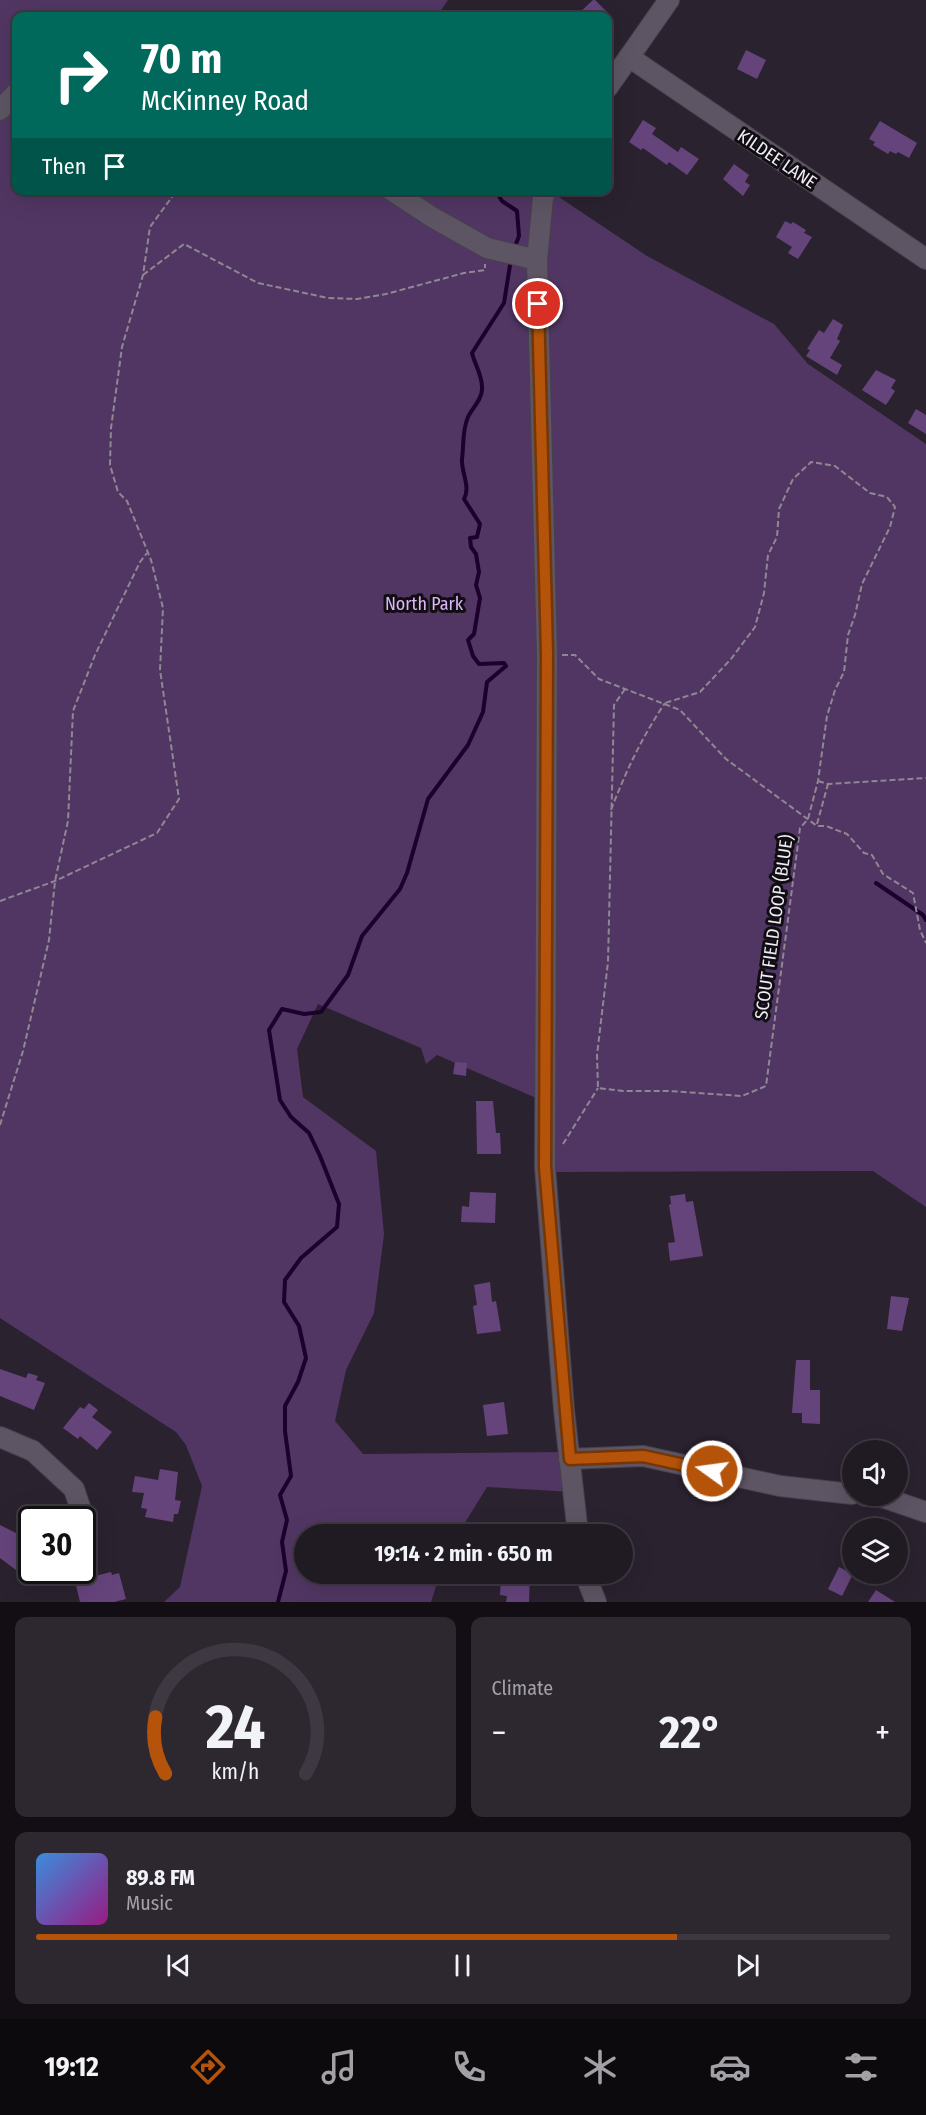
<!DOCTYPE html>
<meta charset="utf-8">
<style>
body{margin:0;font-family:"Fira Sans Condensed",sans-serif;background:#2d2730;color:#f1f3f6;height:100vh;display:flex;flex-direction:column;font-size:22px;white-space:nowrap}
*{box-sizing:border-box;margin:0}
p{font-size:20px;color:#a2a1a6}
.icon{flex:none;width:33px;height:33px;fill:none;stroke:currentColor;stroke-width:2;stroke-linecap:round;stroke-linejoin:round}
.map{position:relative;height:1602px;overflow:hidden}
.sheet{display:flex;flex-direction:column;gap:15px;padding:15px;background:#120e13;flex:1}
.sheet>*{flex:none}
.hud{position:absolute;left:12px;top:12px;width:600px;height:183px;border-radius:12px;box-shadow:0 6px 24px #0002,0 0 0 2px #3d3841;background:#00695c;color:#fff;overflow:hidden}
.controls{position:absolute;left:842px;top:1440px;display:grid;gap:12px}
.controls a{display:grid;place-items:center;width:66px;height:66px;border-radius:50%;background:#201a23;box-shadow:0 6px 24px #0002,0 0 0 2px #3d3841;font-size:30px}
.speed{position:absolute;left:18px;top:1506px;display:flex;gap:12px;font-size:30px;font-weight:700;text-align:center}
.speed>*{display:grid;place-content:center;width:78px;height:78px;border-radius:50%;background:#201a23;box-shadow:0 6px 24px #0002,0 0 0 2px #3d3841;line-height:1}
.speed .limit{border:3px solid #111;border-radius:9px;background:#fff;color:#111}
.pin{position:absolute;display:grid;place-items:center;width:51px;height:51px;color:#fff;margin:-26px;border:3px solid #fff;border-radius:50%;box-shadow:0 2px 6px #0007}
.me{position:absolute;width:66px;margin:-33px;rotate:284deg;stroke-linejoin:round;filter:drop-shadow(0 0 4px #0008)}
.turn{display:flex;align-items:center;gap:21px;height:126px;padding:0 30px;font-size:27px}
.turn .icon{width:78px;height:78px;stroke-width:2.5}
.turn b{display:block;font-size:42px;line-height:51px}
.then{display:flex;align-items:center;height:57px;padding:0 30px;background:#0003;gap:12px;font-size:22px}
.big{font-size:45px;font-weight:700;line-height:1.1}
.sheet .tile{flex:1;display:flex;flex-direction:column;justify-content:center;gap:9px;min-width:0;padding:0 21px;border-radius:12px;background:#2d2730}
.sheet .dial{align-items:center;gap:0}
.dial svg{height:156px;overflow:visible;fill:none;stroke:#3d3841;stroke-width:7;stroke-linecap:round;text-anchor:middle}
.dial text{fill:#f1f3f6;stroke:none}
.song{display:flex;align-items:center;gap:18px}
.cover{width:72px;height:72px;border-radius:9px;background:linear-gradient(135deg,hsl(210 70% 55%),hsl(310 70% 35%))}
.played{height:6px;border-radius:3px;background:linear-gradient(90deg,#b45309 75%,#3d3841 75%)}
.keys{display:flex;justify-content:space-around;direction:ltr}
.heat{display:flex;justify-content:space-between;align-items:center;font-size:33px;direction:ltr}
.sheet .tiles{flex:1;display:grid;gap:15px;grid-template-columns:1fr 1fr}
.tile:last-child{grid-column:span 2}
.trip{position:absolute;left:294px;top:1524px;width:339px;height:60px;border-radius:30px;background:#201a23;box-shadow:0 6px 24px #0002,0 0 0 2px #3d3841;font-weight:700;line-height:60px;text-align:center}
.dock{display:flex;height:96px;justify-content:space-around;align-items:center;background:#0d0a0e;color:#a2a1a6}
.dock .icon{width:42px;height:42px}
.dock .on{color:#b45309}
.dock b{font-size:27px;color:#f1f3f6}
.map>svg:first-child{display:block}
</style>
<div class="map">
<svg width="926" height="1602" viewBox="0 0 926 1602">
<rect width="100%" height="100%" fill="#2a222f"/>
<polygon fill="#513663" points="0,0 448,0 437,16 16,16 16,190 543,190 553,193 647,256 774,324 808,364 926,444 926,1207 873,1171 551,1172 550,1104 437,1055 426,1064 421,1048 318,1004 297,1049 303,1097 376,1151 384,1234 374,1313 346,1370 335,1421 363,1454 569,1452 573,1492 487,1487 458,1534 304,1534 304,1574 440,1574 431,1602 164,1602 180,1587 202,1486 186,1445 176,1432 0,1318"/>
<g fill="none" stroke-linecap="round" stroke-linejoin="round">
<g stroke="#1c002d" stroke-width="4">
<polyline points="495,190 502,201 517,211 519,236 514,249"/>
<polyline points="876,883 923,915 926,920"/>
<path d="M278 1602 286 1571 282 1542 287 1520 280 1495 291 1476 285 1431V1406L298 1382 306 1358 299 1326 284 1302 285 1280 301 1258 337 1227 339 1204 320 1156 309 1133 291 1117 280 1100 269 1030 282 1009 304 1014 321 1012 348 975 362 936 400 889 407 873 428 799 468 745 483 712 487 682 506 666 504 663 479 664 473 656 468 640 474 634 480 598 476 585 479 572 476 554 471 547 470 538 477 537 480 524 464 499C471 487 461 472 462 459 464 445 462 430 468 417 472 408 482 400 482 389 483 377 475 365 472 353L504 303 511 259"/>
</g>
</g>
<g fill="#65447c">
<polygon points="593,0 595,0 611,16 576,16"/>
<polygon points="746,50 766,60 757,79 737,69"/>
<polygon points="643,120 656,128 652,134 678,152 681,147 699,159 687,175 669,162 667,165 643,148 641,150 629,142"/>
<polygon points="880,121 917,143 909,158 898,152 896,154 890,151 888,154 873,145 875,142 869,139"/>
<polygon points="734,164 749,175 745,182 750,185 743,196 723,179"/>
<polygon points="785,221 791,224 793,222 806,230 804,233 812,237 798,259 788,253 792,247 776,237"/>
<polygon points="833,319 843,325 837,339 840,341 830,358 842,365 837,375 806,356 810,350 807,349 819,330 824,333"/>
<polygon points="876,370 896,380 891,388 895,391 886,405 862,390"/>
<polygon points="916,409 926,415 926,434 908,423"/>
<polygon points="455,1062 467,1063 466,1076 453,1074"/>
<polygon points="476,1101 493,1101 496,1133 500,1133 501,1154 477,1154"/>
<polygon points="470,1192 496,1193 495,1223 461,1222 462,1206 469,1207"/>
<polygon points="685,1194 686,1202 693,1201 703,1256 670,1261 668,1243 675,1242 669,1205 671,1204 670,1196"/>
<polygon points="490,1282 492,1302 496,1301 501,1331 477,1334 473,1306 477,1305 474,1285"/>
<polygon points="891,1296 909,1298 902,1331 887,1329"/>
<polygon points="796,1360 810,1360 810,1390 820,1390 820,1424 802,1423 802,1413 792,1413"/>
<polygon points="0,1369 26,1378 28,1373 38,1376 36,1380 45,1383 34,1410 0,1396"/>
<polygon points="504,1402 508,1434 487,1436 483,1405"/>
<polygon points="89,1403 98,1410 92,1417 112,1432 97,1450 80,1436 78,1439 63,1428 80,1407 84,1409"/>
<polygon points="160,1469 178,1472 175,1500 181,1501 178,1514 174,1514 173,1522 145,1517 147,1509 141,1508 144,1493 132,1492 135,1476 158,1480"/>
<polygon points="0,1525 30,1540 23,1552 26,1553 16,1570 0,1558"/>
<polygon points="839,1567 853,1574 842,1596 828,1589"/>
<polygon points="111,1572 112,1575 119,1573 126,1599 114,1602 80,1602 75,1581"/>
<polygon points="501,1574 530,1574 529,1602 506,1602 507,1596 500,1595"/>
<polygon points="876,1590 895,1602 868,1602"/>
</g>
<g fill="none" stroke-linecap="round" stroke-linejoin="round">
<defs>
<g id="minor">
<polyline points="629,57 926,259"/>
<polyline points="608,87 669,0"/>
<polyline points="0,110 16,93"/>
<polyline points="391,190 432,217 487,248 537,260"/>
<polyline points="546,190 543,198 537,260 547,654 545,1167 564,1410 578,1534"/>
<polyline points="0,1437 33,1451 74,1489 87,1528"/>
<polyline points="569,1459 643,1456 780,1486 852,1494"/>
<polyline points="865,1496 882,1497 926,1512"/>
<polyline points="585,1574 596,1602"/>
</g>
</defs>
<use href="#minor" stroke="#47414c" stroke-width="22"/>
<g stroke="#8f8893" stroke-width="2" stroke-dasharray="6 3" stroke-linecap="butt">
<polyline points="143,275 184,244 258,283 328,298 357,299 386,294 464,273 485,270 485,264"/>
<polyline points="562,655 575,655 599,679 680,710 726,759 817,826 826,826 847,834 864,853 872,855 883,874 913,893 920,930 926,943"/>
<polyline points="625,689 614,705 608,962 597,1055 598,1088 623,1091 669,1091 742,1096 766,1086 800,828 808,819 818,781 827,716 835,690 844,672 848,635 855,615 862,584 890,527 895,507 887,497 870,493 835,466 811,462 793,479 779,509 777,537 768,555 764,593 755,627 731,659 700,692 665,703"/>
<polyline points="818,781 828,784 926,778"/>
<path d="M611 810C626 771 642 737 665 703"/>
<polyline points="817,824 828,784"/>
<polyline points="0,901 55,881 157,833 179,799 160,670 163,608 151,560 127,501 118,492 110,465 111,428 122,347 143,275 150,227 177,190"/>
<polyline points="0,1125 23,1051 49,940 55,881 68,821 73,711 95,655 140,562 147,553"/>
<polyline points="563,1144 598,1088"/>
</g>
<use href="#minor" stroke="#5e5564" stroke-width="20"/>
</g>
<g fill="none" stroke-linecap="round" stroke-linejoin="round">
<defs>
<polyline id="route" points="538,304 547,654 545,1167 570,1459 643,1456 712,1471"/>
</defs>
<use href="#route" stroke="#753606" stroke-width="15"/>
<use href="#route" stroke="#b45309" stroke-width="10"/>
</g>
<g text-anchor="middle" stroke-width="6" stroke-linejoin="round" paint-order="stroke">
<g font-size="18" fill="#f0ebf4" stroke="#100d13">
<text transform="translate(777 159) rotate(34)" y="6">KILDEE LANE</text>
<text transform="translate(774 927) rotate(-82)" y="6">SCOUT FIELD LOOP (BLUE)</text>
</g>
<g font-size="18" fill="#ddb6f9" stroke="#100d13">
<text x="424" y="610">North Park</text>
</g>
</g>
</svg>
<div class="controls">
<a><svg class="icon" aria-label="sound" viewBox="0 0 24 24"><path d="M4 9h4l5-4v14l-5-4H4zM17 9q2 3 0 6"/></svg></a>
<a><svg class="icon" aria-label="layers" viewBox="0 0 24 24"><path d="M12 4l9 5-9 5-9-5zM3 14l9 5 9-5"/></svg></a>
</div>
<div class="speed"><div class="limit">30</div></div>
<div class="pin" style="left:538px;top:304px;background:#d93025"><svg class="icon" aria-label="arrive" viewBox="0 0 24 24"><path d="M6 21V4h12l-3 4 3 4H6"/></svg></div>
<svg class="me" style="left:712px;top:1471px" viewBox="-20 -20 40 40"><circle r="17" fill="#b45309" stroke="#fff" stroke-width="3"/><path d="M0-11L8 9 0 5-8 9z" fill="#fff"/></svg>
<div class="trip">19:14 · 2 min · 650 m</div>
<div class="hud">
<div class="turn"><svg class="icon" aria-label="right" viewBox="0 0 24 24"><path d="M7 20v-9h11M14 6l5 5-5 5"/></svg><div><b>70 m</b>McKinney Road</div></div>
<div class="then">Then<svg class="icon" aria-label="arrive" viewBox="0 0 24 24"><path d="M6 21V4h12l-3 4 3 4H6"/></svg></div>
</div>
</div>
<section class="sheet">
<div class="tiles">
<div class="tile dial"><svg viewBox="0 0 100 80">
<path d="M14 69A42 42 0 1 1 86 69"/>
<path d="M14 69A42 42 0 0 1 9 40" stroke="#b45309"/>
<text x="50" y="56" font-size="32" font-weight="700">24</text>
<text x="50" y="72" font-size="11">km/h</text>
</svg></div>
<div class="tile"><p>Climate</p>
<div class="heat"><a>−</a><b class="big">22°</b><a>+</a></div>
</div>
<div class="tile">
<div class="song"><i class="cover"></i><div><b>89.8 FM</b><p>Music</p></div></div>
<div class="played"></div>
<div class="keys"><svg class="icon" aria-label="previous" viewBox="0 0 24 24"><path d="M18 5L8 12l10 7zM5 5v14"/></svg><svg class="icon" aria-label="pause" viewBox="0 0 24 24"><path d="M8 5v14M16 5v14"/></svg><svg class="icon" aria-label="next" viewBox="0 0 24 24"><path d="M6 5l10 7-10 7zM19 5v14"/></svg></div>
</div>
</div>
</section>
<nav class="dock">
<b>19:12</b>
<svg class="icon on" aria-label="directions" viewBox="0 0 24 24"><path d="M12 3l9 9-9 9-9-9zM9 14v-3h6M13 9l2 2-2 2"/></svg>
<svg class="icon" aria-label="music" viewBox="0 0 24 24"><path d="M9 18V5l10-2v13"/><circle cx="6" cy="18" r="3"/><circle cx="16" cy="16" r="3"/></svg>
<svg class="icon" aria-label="phone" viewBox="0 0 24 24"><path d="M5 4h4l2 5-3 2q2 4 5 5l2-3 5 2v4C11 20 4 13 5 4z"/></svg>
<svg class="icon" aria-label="climate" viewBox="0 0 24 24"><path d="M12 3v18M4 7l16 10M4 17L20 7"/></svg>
<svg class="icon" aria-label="car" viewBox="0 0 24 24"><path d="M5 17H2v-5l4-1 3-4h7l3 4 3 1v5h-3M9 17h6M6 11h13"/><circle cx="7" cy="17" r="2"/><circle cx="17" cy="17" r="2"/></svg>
<svg class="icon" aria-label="filters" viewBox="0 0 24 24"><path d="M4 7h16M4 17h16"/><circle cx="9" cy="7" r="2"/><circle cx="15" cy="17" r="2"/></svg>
</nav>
